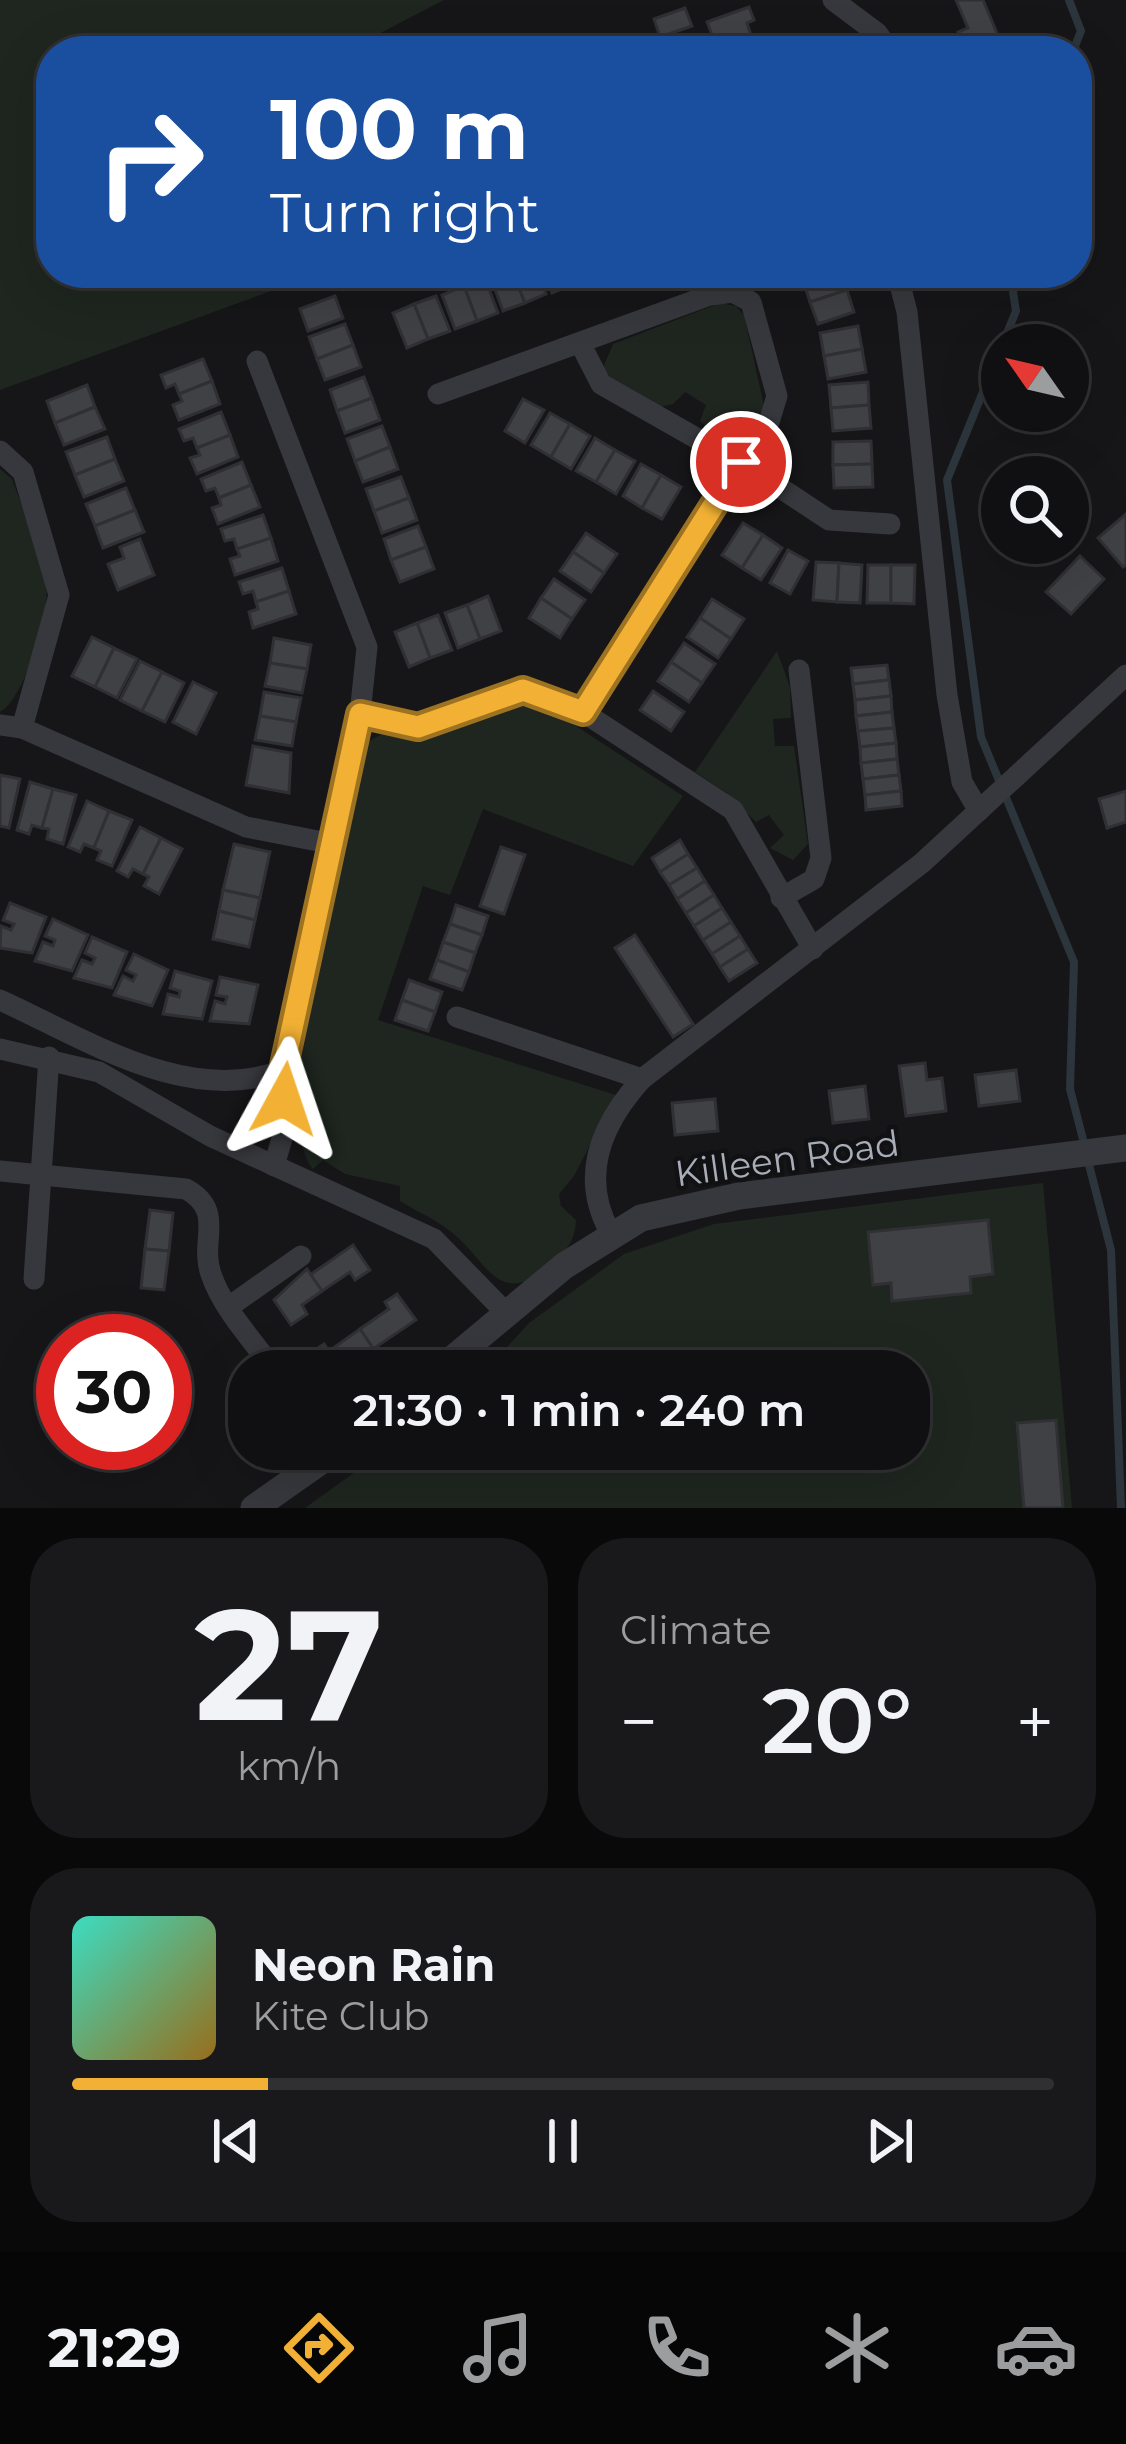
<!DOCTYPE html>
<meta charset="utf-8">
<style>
body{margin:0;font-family:Montserrat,sans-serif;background:#19191b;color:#f1f3f6;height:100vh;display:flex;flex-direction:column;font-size:45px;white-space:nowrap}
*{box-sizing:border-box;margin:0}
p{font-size:39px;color:#9c9d9f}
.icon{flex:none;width:66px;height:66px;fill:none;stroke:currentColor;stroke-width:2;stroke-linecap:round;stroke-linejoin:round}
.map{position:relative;height:1508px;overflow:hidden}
.sheet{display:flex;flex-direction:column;gap:30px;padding:30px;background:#09090a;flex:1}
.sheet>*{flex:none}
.guide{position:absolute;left:36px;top:36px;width:1056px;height:252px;border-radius:48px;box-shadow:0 12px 48px #0002,0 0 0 3px #303032;background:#1a4fa0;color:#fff;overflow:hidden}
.needle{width:78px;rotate:304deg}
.fabs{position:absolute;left:981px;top:324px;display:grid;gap:24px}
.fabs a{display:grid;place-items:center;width:108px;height:108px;border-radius:50%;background:#101012;box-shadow:0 12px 48px #0002,0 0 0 3px #303032;font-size:60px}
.speed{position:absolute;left:36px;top:1314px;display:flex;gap:24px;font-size:60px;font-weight:700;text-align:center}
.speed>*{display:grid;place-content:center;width:156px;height:156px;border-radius:50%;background:#101012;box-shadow:0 12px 48px #0002,0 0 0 3px #303032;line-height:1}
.speed .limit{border:18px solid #d22;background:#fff;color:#111}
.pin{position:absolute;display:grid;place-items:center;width:102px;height:102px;color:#fff;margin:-51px;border:6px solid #fff;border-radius:50%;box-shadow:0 3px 12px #0007}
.me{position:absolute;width:132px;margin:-66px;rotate:5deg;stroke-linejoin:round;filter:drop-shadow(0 0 9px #0008)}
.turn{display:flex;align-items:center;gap:42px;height:252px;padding:0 36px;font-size:54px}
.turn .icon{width:156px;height:156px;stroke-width:2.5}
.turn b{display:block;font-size:84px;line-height:102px}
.big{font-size:90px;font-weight:600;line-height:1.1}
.sheet .tile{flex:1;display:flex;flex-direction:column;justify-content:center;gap:18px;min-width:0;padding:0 42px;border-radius:48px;background:#19191b}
.sheet .dial{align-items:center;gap:0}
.dial b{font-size:156px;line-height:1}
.song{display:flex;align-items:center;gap:36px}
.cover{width:144px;height:144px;border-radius:18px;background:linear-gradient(135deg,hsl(170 70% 55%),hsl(40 70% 35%))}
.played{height:12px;border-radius:6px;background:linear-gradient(90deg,#f2b134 20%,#303032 20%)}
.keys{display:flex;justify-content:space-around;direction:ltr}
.heat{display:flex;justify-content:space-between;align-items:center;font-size:66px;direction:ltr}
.sheet .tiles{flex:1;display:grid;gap:30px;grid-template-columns:1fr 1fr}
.tile:last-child{grid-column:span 2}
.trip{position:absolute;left:228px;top:1350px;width:702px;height:120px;border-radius:48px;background:#101012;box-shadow:0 12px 48px #0002,0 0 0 3px #303032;font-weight:600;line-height:120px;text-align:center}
.dock{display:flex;height:192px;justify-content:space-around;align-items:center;background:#060607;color:#9c9d9f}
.dock .icon{width:84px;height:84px}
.dock .selected{color:#f2b134}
.dock b{font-size:54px;color:#f1f3f6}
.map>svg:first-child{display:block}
</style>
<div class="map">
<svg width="1126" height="1508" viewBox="0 0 1126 1508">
<rect width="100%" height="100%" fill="#161618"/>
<g fill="#1e261f">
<polygon points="0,0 444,0 369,39 372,51 51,51 51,273 320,273 0,390"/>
<polygon points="720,303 736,306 744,315 764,406 723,476 706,464 720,440 700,421 706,405 685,392 673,404 661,407 612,380 603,368 613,344"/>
<path d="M0 469 12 479C23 510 39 544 46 576 52 607 26 698 0 712Z"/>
<polygon points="777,651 790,687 791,718 773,719 775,746 794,746 808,844 793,860 770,848 784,835 769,815 756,822 727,793 695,772"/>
<path d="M528 702 547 707 683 796 633 866 483 809 450 895 423 886 378 1020 616 1095 574 1176 559 1194 561 1206 576 1220C575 1243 565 1252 548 1267 497 1310 486 1258 450 1231 435 1219 416 1211 400 1201V1186L345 1174 323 1160 313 1169C265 1111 345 827 362 745L382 734 416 741Z"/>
<polygon points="1043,1183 1072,1508 305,1508 387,1449 909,1449 909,1371 485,1371 529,1323 624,1254 714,1224"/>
</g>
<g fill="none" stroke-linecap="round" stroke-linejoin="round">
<g stroke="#2c353c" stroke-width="8">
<polyline points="1069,0 1081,31 1073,51"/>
<polyline points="1010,273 1016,311 947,480 981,737 1074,962 1070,1089 1085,1147"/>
<polyline points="1088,1161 1111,1250 1121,1508"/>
</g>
</g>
<g fill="#404145" stroke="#303034" stroke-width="3">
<polygon points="956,0 983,0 999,38 965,51 958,32 968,28"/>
<polygon points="749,7 754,20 747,23 756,51 698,51 716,45 707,22"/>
<polygon points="685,8 692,26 660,37 654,19"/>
<polygon points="513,273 525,303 503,311 490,276"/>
<polygon points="513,273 538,273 546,294 525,303"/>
<polygon points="545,273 569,273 574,284 552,293"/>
<polygon points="823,273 841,273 847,290 810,302 803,280"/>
<polygon points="485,278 498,313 477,321 464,286"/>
<polygon points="464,286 477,321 455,329 442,295"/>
<polygon points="847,290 854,312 818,324 810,302"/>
<polygon points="335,296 343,318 308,331 300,309"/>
<polygon points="436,296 450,331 428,339 414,304"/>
<polygon points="414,304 428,339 407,348 393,313"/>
<polygon points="345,324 353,345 317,359 309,337"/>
<polygon points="858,326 862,349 824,356 820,333"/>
<polygon points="353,345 361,367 325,380 317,359"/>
<polygon points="862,349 866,372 828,379 824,356"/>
<polygon points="203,359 212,381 179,394 175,384 166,388 161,375"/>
<polygon points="364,377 372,398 337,411 330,390"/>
<polygon points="212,381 220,404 179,420 173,405 182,401 179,394"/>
<polygon points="868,382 869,405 831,408 829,385"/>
<polygon points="87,385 95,407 55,423 47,401"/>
<polygon points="372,398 380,420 345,433 337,411"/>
<polygon points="523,399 544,410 525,443 505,431"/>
<polygon points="869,405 871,428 833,431 831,408"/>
<polygon points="95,407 105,429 64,445 55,423"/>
<polygon points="221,412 230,435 197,448 193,438 184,441 179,429"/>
<polygon points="550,413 570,424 551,457 531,445"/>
<polygon points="570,424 590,436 571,469 551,457"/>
<polygon points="382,426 390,447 355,461 347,439"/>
<polygon points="230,435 238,457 197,474 190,458 200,455 197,448"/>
<polygon points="107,437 115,459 75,475 66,452"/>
<polygon points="595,438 615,450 596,482 576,471"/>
<polygon points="871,441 872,464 833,465 833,442"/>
<polygon points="390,447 398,469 363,482 355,461"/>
<polygon points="615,450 635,461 616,494 596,482"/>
<polygon points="115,459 124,481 84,497 75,475"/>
<polygon points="242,462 251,485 219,498 215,488 206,491 201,479"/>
<polygon points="641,464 661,475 642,508 623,496"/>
<polygon points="872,464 873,487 834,488 833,465"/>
<polygon points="661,475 681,487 662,519 642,508"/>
<polygon points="401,477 409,498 374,511 366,489"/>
<polygon points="251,485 260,507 218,524 212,508 221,505 219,498"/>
<polygon points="126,488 135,510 95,526 86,504"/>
<polygon points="409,498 417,520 382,533 374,511"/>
<polygon points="135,510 144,532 103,548 95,526"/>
<polygon points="1126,514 1126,565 1123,567 1098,538"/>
<polygon points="263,515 271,538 237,549 234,539 225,541 221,529"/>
<polygon points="743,523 763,535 742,568 722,555"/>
<polygon points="418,526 426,547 391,560 384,539"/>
<polygon points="586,533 617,554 604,573 573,552"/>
<polygon points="763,535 782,548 761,580 742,568"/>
<polygon points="271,538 278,561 235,575 230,559 240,556 237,549"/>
<polygon points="140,539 154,575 118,590 108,564 124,558 120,547"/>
<polygon points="426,547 434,569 400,582 391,560"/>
<polygon points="788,550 808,561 790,594 770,583"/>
<polygon points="573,552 604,573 591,592 560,571"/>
<polygon points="1080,556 1104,579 1071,614 1046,592"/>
<polygon points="816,562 839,563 837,602 813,600"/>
<polygon points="839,563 862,565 860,603 837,602"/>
<polygon points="868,565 891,565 891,603 867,603"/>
<polygon points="891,565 915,565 914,604 891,603"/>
<polygon points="282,568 289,591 256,602 253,591 243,594 239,582"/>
<polygon points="554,579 585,600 572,619 541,598"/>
<polygon points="289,591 296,614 253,628 249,612 258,609 256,602"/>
<polygon points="488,596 501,631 480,639 467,605"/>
<polygon points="541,598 572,619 560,638 529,618"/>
<polygon points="712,599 744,619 731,639 700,618"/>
<polygon points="467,605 480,639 458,648 445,613"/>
<polygon points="438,615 452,650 430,658 417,623"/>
<polygon points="700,618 731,639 718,658 687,637"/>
<polygon points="417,623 430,658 409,667 395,632"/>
<polygon points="92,637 114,648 95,687 72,676"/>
<polygon points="274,638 311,645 307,669 270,663"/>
<polygon points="684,643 715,664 702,683 671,662"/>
<polygon points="114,648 137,659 117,698 95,687"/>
<polygon points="140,661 162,672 142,711 120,700"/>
<polygon points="671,662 702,683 689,702 658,681"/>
<polygon points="270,663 307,669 302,693 265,686"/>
<polygon points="887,665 889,680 853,684 851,668"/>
<polygon points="162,672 184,683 165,722 142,711"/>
<polygon points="889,680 891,696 855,700 853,684"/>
<polygon points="193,682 216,693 196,734 173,722"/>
<polygon points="653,691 684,712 671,731 640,710"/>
<polygon points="264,692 301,698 296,722 260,716"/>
<polygon points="891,696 892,712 856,716 855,700"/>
<polygon points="892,712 894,728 858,731 856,716"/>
<polygon points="260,716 296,722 292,746 255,740"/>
<polygon points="894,728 896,743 860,747 858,731"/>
<polygon points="896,743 897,759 861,763 860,747"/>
<polygon points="253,746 291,753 289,793 246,785"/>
<polygon points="897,759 899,775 863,779 861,763"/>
<polygon points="0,775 20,779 9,828 0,826"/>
<polygon points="899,775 901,791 865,795 863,779"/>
<polygon points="30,782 53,789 42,828 32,825 29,834 17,830"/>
<polygon points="53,789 76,795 63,844 47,839 49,829 42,828"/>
<polygon points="901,791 902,806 866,810 865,795"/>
<polygon points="1126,791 1126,822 1107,828 1099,799"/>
<polygon points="87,801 109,811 94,848 84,844 80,852 68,847"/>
<polygon points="109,811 132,820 112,866 97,860 101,851 94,848"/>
<polygon points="140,827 161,838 143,874 133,869 128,877 117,871"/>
<polygon points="161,838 182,849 159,894 144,886 149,877 143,874"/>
<polygon points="680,840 688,854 660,872 652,858"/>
<polygon points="234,844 270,852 260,898 223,890"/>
<polygon points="501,847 525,855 504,914 480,906"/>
<polygon points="688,854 697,868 669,885 660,872"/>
<polygon points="697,868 705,881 677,899 669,885"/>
<polygon points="705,881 714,895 686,913 677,899"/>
<polygon points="223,890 260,898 255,920 219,911"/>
<polygon points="714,895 722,908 694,926 686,913"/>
<polygon points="10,903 46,917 32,953 0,948 1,926 11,930 14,924 3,920"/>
<polygon points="456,905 488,916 482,935 450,924"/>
<polygon points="722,908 731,922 703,940 694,926"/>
<polygon points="219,911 255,920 249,947 213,939"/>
<polygon points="53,919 88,935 72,971 35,961 43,942 53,946 55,940 45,936"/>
<polygon points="731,922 740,936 712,954 703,940"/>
<polygon points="450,924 482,935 475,953 443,942"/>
<polygon points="635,935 693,1024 673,1037 615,948"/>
<polygon points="740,936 748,949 720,967 712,954"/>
<polygon points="92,937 127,952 112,988 74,978 82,960 92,964 95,958 85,953"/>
<polygon points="443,942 475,953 469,972 437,960"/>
<polygon points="748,949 757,963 729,981 720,967"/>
<polygon points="134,954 168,970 152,1006 114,995 123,976 133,981 136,975 126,970"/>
<polygon points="437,960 469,972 462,990 430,979"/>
<polygon points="175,971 212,981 202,1019 163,1014 168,994 179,997 180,991 170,988"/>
<polygon points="220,977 258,985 249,1024 210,1021 215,1001 225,1004 227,997 216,995"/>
<polygon points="409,980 442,992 435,1012 402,1000"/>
<polygon points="402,1000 435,1012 428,1031 395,1020"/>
<polygon points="925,1063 927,1080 942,1078 946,1111 906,1116 899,1066"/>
<polygon points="1016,1070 1020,1101 979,1106 975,1075"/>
<polygon points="865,1086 869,1119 833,1123 829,1091"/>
<polygon points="715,1099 718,1131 675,1135 672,1103"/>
<polygon points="150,1210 173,1213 169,1251 145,1249"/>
<polygon points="988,1220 993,1274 970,1277 971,1293 892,1301 891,1283 873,1285 868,1232"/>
<polygon points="353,1245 370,1270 355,1280 350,1272 322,1291 310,1275"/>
<polygon points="145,1249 169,1251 164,1290 141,1288"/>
<polygon points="307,1269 322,1291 302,1305 307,1314 291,1325 274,1300"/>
<polygon points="397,1294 416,1320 373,1349 360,1329 389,1309 385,1302"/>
<polygon points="360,1329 377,1354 361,1365 357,1360 341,1371 325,1371 312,1352 324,1344 329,1351"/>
<polygon points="168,1385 185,1408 165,1423 165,1387"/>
<polygon points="1056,1420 1063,1508 1024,1508 1017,1423"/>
</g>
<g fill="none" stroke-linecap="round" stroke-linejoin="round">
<g stroke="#37383d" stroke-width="21">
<polyline points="833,0 877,33 890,51"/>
<polyline points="897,273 907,312 947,695 962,782 979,811"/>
<polyline points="580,343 601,384 696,438"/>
<polyline points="257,361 367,647 360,714 283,1070 285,1128 274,1166"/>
<polyline points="438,394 710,295 733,292 751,302 777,396 769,422 583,712"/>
<polyline points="0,451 23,472 59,595 22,728"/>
<polyline points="741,462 829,520 890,524"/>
<polyline points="360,714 419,727 522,690 583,712 733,810 813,949"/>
<polyline points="0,725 22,728 246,827 328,843"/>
<polyline points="781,898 814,879 821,858 799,670"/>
<path d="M0 1000C84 1038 188 1107 283 1070"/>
<polyline points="457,1017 642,1079"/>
<polyline points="0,1049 99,1072 210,1136 434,1239 506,1313"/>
<path d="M0 1171 186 1189C226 1211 199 1241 211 1274 222 1308 254 1342 275 1371"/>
<path d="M610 1232C579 1176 601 1124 642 1079L922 863 1126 675"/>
<polyline points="34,1279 49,1057"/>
<polyline points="230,1306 301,1256"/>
</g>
<g stroke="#37383d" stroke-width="27">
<polyline points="438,1371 564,1266 641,1218 739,1196 1126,1148"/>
<polyline points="254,1508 338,1449"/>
</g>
</g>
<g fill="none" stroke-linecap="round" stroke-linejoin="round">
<defs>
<polyline id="route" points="284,1099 283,1070 360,714 418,727 523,690 583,712 741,462"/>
</defs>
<use href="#route" stroke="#9d7322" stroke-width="30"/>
<use href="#route" stroke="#f2b134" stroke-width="21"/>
</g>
<g text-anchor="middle" stroke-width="9" stroke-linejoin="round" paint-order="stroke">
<g font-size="36" fill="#a8adb8" stroke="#111113">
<text transform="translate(787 1158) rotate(-8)" y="13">Killeen Road</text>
</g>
</g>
</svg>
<div class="fabs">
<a><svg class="needle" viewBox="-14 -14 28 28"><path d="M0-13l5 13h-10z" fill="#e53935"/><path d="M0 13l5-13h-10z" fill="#9c9d9f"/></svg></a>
<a><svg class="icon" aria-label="search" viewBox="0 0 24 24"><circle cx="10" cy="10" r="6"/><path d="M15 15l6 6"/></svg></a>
</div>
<div class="speed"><div class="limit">30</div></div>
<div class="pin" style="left:741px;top:462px;background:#d93025"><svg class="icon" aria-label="arrive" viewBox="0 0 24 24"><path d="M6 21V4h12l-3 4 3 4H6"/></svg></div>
<svg class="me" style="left:284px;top:1099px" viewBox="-20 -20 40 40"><path d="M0-17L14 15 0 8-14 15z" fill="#f2b134" stroke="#fff" stroke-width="4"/></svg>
<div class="trip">21:30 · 1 min · 240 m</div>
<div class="guide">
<div class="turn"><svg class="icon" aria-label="right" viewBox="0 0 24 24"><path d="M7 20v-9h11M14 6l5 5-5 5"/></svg><div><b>100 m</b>Turn right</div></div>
</div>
</div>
<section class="sheet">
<div class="tiles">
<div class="tile dial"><b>27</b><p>km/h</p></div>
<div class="tile"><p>Climate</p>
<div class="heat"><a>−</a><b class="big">20°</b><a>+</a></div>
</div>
<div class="tile">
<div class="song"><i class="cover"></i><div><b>Neon Rain</b><p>Kite Club</p></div></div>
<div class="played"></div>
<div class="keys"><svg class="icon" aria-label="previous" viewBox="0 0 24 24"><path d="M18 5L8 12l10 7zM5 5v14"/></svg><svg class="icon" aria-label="pause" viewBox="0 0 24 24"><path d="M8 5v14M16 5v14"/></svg><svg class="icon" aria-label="next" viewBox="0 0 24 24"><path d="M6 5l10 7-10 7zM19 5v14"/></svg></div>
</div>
</div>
</section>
<nav class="dock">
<b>21:29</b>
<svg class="icon selected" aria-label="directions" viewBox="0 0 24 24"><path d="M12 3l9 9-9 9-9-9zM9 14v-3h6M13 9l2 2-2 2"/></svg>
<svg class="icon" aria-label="music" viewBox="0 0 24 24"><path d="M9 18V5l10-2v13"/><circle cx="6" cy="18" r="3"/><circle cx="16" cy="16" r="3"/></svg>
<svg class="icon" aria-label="phone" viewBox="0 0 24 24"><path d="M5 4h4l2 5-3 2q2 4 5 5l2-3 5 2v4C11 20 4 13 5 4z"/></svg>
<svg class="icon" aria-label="climate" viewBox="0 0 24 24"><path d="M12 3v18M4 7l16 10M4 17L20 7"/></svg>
<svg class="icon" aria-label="car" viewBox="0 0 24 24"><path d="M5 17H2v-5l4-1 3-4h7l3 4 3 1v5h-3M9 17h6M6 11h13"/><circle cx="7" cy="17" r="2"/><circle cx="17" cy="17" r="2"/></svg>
</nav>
